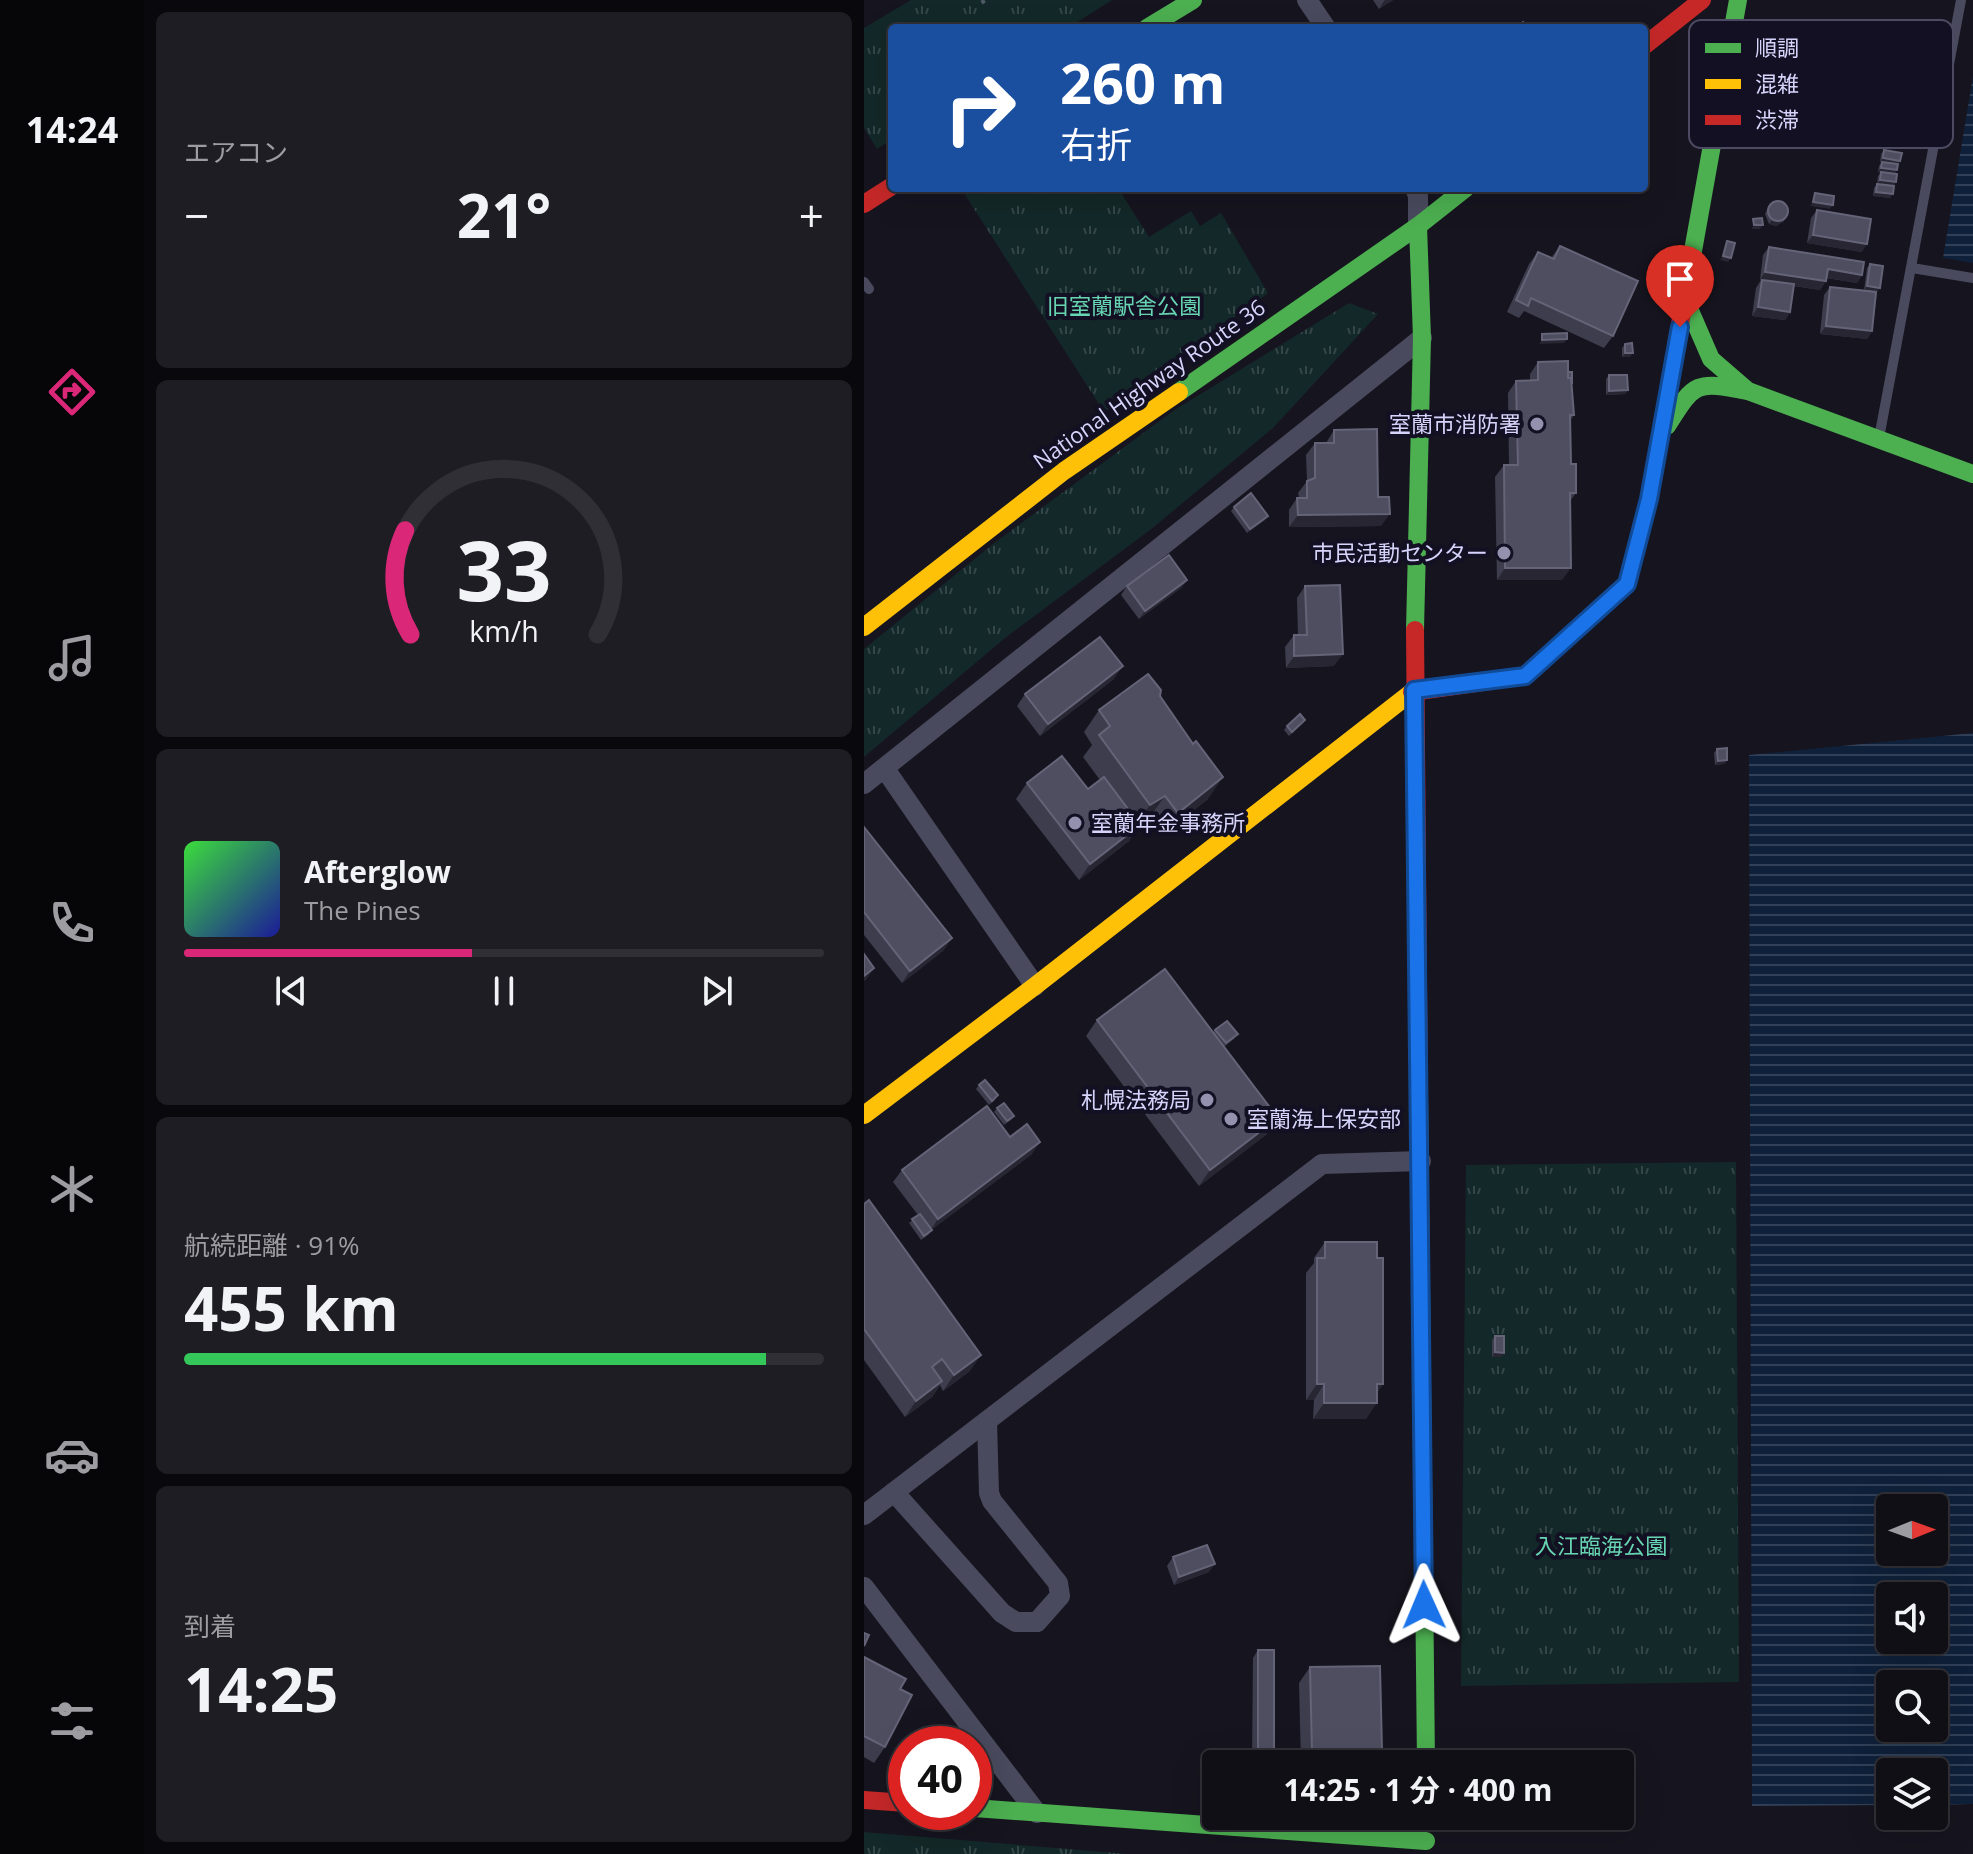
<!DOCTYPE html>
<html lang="ja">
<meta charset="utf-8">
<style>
body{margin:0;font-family:"Open Sans","Noto Sans JP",sans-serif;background:#1e1d23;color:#f1f3f6;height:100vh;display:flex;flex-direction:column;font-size:30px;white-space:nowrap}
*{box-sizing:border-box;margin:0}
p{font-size:26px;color:#9c9ca1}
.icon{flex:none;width:44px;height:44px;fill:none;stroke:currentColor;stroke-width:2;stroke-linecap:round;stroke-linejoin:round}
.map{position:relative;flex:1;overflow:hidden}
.sheet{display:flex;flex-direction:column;gap:12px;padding:12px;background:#09080c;width:720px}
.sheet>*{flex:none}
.hud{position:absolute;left:24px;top:24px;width:760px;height:168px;border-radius:8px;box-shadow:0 8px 32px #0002,0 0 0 2px #302f35;background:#1a4fa0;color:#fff;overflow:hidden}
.needle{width:52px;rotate:89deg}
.tools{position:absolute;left:1012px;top:1494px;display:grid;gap:16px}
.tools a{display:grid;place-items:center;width:72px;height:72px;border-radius:8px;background:#100f16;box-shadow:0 8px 32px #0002,0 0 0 2px #302f35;font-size:40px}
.speed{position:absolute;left:24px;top:1726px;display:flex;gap:16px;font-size:40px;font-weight:700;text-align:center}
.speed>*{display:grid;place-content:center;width:104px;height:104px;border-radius:50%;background:#100f16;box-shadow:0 8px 32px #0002,0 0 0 2px #302f35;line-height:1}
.speed .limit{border:12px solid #d22;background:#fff;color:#111}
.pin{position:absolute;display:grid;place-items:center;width:68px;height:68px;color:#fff;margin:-82px -34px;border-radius:50% 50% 50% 0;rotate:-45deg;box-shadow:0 0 8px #0007}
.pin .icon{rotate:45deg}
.me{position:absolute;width:88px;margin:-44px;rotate:359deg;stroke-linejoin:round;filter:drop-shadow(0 0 6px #0008)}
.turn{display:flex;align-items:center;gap:28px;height:168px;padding:0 40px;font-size:36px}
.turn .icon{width:104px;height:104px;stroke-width:2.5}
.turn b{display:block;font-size:56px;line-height:68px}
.big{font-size:60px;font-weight:700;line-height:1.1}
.sheet .card{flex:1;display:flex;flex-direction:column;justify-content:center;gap:12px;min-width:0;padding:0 28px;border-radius:12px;background:#1e1d23}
.sheet .dial{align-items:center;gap:0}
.dial svg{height:208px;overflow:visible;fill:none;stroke:#302f35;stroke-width:7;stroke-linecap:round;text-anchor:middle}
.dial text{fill:#f1f3f6;stroke:none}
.song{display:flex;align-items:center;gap:24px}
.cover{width:96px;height:96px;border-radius:12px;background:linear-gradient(135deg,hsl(120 70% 55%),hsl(240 70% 35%))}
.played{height:8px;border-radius:4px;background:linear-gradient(90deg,#db2777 45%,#302f35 45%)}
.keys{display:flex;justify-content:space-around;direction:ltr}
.heat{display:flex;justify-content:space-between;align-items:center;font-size:44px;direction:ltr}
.charge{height:12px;border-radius:6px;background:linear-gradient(90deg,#34c759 91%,#302f35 0)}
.trip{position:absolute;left:338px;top:1750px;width:432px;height:80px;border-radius:8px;background:#100f16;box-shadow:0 8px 32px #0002,0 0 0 2px #302f35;font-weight:700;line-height:80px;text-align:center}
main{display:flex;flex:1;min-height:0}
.tabs{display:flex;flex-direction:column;width:144px;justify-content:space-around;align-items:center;background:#060609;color:#9c9ca1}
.tabs .icon{width:56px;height:56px}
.tabs .current{color:#db2777}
.tabs b{font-size:36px;color:#f1f3f6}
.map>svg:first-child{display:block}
</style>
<main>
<nav class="tabs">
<b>14:24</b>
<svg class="icon current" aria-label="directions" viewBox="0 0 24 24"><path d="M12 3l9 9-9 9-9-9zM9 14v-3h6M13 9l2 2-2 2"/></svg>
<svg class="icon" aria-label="music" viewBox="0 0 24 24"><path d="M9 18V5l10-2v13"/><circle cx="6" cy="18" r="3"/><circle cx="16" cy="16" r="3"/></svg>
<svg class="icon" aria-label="phone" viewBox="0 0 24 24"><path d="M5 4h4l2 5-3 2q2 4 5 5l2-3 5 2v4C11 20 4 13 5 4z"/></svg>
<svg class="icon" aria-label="climate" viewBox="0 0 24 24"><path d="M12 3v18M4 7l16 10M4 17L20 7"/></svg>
<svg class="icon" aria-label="car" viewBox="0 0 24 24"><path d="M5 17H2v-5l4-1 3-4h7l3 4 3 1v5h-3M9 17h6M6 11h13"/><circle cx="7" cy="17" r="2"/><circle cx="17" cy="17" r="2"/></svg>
<svg class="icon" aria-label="filters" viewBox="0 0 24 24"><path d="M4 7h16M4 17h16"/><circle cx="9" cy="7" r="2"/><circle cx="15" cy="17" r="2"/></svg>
</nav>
<section class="sheet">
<div class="card"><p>エアコン</p>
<div class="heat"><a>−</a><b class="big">21°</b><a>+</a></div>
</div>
<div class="card dial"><svg viewBox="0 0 100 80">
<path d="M14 69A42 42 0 1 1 86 69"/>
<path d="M14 69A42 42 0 0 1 12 29" stroke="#db2777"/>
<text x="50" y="56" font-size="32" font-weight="700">33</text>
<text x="50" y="72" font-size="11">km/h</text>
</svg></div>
<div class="card">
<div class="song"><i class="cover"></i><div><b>Afterglow</b><p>The Pines</p></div></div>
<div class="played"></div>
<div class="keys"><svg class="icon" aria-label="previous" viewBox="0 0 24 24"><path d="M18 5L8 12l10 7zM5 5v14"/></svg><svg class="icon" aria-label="pause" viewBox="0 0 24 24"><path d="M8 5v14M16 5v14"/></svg><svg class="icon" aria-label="next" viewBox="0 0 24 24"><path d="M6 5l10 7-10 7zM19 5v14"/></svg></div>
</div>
<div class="card"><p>航続距離 · 91%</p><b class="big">455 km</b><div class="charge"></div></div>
<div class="card"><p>到着</p><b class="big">14:25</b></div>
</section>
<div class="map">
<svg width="1109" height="1854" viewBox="0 0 1109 1854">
<defs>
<pattern id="grass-tufts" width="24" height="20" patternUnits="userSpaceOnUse" patternTransform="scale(2)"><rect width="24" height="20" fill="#132828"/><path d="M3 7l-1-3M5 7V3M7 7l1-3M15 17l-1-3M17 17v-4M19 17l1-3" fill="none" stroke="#354648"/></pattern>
<pattern id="water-rules" width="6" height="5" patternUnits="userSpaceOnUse" patternTransform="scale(2)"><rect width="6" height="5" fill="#0f213a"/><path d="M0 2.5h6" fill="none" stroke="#314057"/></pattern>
</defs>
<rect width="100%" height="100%" fill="#16141e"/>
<g fill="url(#grass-tufts)">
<polygon points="47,0 248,0 204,28 28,28 28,139 13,149 0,128 0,28"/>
<polygon points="101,188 254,188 285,237 327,211 336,226 357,213 404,293 240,412 98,190"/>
<polygon points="485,303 514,314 409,428 286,530 141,638 0,757 0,649 129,544 309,411"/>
<polygon points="872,1162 875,1682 597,1686 602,1165"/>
<polygon points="0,1832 264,1854 0,1854"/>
</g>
<g fill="url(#water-rules)" fill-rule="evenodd">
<polygon points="1109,76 1109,263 1079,258"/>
<path d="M1109 733V1804L1070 1805V1772H1026V1805L888 1806 885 755ZM1026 1508H1070V1552H1026ZM1026 1596H1070V1640H1026ZM1026 1684H1070V1728H1026Z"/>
</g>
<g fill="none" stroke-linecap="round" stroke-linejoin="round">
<polyline stroke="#4c5a64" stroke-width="4" stroke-dasharray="4 6" stroke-linecap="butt" points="118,0 122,6"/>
<g stroke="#4a4a5e" stroke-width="10">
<polyline points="1048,268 1109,278"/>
<polyline points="0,282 5,289"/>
<polyline points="1015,438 1097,0"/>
</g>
<g stroke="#4a4a5e" stroke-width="20">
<polyline points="443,0 462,28"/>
<polyline points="551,188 554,196 554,226"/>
<polyline points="21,769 171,986"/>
<polyline points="0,784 558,338"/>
<polyline points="30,1492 138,1613 152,1622 173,1622 196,1596 194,1583 128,1501 125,1493 123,1421"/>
<polyline points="0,1515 458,1164 557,1161"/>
<polyline points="0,1587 173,1813"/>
</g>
<g stroke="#4caf50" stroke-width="18">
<polyline points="283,28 329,0"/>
<polyline points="827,262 874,0"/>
<polyline points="821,299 847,359 884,391 1109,474"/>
<polyline points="315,392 554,226 602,188"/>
<path d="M803 426C831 381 832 381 884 391"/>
<polyline points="551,630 558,338 554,226"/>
<polyline points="555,1099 562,1764"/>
<polyline points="110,1808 562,1841"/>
</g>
<g stroke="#ffc107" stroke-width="18">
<polyline points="0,627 200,471 315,392"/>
<polyline points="0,1115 171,986 548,692"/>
</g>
<g stroke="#c62828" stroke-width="18">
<polyline points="780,46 838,0"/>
<polyline points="0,204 28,186"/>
<polyline points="551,630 555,1099"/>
<polyline points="548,692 661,676 763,584 785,499 827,262"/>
<polyline points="0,1800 42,1803"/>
</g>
</g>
<g fill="#3e3d4d">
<polygon points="509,0 529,0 515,9"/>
<polygon points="915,33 1023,96 901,72 907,45"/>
<polygon points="1028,104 1039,117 1040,125 1037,129 1021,128 1021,120 1024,116 1029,117 1023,116 1025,108"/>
<polygon points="1020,150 1034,164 1031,174 1032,182 1029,186 1026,198 1009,196 1010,188 1013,184 1014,176 1017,173 1014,172 1015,166 1018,162 1016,162 1017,154"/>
<polygon points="906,204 922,218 919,222 912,226 905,224 901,214"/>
<polygon points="953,210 998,252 943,243 947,218"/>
<polygon points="696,246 749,336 740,348 660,311 655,318 643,312 665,264 674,252 687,258"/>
<polygon points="905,247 998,275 993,283 962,278 962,281 956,290 930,286 926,312 921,320 888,316 892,288 897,280 896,280 899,255"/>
<polygon points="1006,264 1013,292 1008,331 1003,339 956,334 960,295 966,287 1000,290 1003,268"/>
<polygon points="761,344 766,357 758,357 758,348"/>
<polygon points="674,362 704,372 708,384 710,415 706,421 707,464 712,493 706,501 698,580 633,580 631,477 640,465 645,465 644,393 652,381 666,381 666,374"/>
<polygon points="745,375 764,390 761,394 742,395 742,379"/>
<polygon points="470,430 514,497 517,526 425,527 425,510 433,498 435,498 434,493 443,481 442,455 451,443 462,443"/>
<polygon points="370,507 401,520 383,533 367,511"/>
<polygon points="323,580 317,588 275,619 257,595 263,586"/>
<polygon points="441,586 470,666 422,668 421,647 430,635 434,635 433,598"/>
<polygon points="250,679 176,736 153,706 161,694"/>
<polygon points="296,696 344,799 298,835 285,818 275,824 265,841 215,880 152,799 163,783 224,789 236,780 219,757 228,745 220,732 235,710"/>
<polygon points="441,720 425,736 420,730 423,726"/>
<polygon points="853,749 863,760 860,764 851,765 850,753"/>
<polygon points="0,827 80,950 38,983 0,935"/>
<polygon points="233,1020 349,1033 351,1030 371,1038 360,1047 403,1134 335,1186 222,1036"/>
<polygon points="115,1085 131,1100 125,1105 112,1089"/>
<polygon points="133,1108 150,1116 147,1120 140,1125 130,1112"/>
<polygon points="144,1135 168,1154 67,1230 65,1234 57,1240 45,1223 54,1215 29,1182 38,1170"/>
<polygon points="0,1204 106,1371 79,1391 76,1385 68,1397 41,1417 0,1360"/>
<polygon points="461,1242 513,1258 519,1384 513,1393 502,1419 449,1419 450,1400 442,1400 442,1273 450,1263 450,1258"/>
<polygon points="631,1336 640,1353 637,1357 628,1357 628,1340"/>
<polygon points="309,1557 345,1572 310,1585 303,1566"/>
<polygon points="394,1650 410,1754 404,1762 388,1762 389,1658"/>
<polygon points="0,1657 36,1689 21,1747 10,1763 0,1757"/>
<polygon points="446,1667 518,1750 508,1764 437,1764 435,1683"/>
</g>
<g fill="#272632">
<polygon points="521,0 529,0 515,9 520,1"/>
<polygon points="910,60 1032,84 1023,96 901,72"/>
<polygon points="1026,111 1041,114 1038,118 1023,116"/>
<polygon points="1024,124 1040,125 1037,129 1021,128"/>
<polygon points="1019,158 1036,161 1033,165 1016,162"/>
<polygon points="1017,168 1033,170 1030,175 1014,172"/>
<polygon points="1016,180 1032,182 1029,186 1013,184"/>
<polygon points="1012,192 1029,194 1026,198 1009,196"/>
<polygon points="949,202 969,205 966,209 946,206"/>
<polygon points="922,218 919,222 912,226 905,224 908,220"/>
<polygon points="890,225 899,225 896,229 887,229"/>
<polygon points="949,235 1003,244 998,252 943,243"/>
<polygon points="859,256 867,258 864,262 856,260"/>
<polygon points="964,269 998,275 993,283 958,277"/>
<polygon points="901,272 962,281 956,290 896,280"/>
<polygon points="1003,286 1016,288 1013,292 1000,290"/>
<polygon points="894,307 926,312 921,320 888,316"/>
<polygon points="962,326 1008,331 1003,339 956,334"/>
<polygon points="703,339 700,343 675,344 678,340"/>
<polygon points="761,353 769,353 766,357 758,357"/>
<polygon points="764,390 761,394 742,395 745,391"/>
<polygon points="526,514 517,526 425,527 434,515"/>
<polygon points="404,516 401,520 383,533 386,529"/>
<polygon points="641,568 707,568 698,580 633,580"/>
<polygon points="323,580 317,588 275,619 281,611"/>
<polygon points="479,654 470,666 422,668 430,656"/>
<polygon points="259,666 250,679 176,736 184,724"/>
<polygon points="863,760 860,764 851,765 854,761"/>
<polygon points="359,777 344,799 298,835 314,813"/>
<polygon points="301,796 285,818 270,827 286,805"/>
<polygon points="276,825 265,841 215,880 226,864"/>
<polygon points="88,938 80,950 38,983 46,971"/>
<polygon points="10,968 2,980 0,981 0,976"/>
<polygon points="414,1118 403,1134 335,1186 346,1170"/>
<polygon points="176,1142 168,1154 66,1231 74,1219"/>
<polygon points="631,1352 640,1353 637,1357 628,1357"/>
<polygon points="117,1355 106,1371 79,1391 90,1375"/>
<polygon points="78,1381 68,1397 41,1417 52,1401"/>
<polygon points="453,1384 460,1384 450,1400 442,1400"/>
<polygon points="513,1384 519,1384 508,1400"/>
<polygon points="460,1403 513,1403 502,1419 449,1419"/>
<polygon points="351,1564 345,1572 310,1585 315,1577"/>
<polygon points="518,1750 508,1764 440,1764 448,1752"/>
<polygon points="394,1754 410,1754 404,1762 388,1762"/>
</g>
<g fill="#4f4e60" stroke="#646378" stroke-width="2">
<polygon points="659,22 664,28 651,28"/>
<polygon points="1020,150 1038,153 1036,161 1019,158"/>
<polygon points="1018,162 1034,164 1033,170 1017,168"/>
<polygon points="1017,172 1033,174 1032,182 1016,180"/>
<polygon points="1013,184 1030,186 1029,194 1012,192"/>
<polygon points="951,193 970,196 969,205 949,202"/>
<circle cx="914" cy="211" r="10"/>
<polygon points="953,210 1007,219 1003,244 949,235"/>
<polygon points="898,218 899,225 890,225 889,219"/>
<polygon points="863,241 871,243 867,258 859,256"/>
<polygon points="696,246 774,281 749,336 667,298 664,306 652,300 674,252 690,259"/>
<polygon points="905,247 1000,262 998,275 964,269 962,281 901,272"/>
<polygon points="1006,264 1019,266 1016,288 1003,286"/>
<polygon points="898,280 930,284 926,312 894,307"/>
<polygon points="966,287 1012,292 1008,331 962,326"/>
<polygon points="703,333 703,339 678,340 678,334"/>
<polygon points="768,343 769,353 761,353 761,344"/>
<polygon points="704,361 704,378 707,378 710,415 706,415 707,464 712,464 712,493 706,493 707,568 641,568 640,465 654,465 652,381 674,380 674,362"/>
<polygon points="704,372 708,372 708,384 707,378 704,378"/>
<polygon points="745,375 763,375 764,390 745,391"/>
<polygon points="513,429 514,497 525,497 526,514 434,515 433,498 443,498 443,481 451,478 451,443 470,443 470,430"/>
<polygon points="387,493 404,516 386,529 370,507"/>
<polygon points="305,555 323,580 281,611 263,586"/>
<polygon points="476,585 479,654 430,656 430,635 443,635 441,586"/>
<polygon points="236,637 259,666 184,724 161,694"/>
<polygon points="284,674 297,690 296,696 329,744 332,741 359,777 314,813 301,796 286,805 235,735 246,726 235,710"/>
<polygon points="436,714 441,720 428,732 423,726"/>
<polygon points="863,748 863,760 854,761 853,749"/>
<polygon points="198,756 224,789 240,777 276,825 226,864 163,783"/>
<polygon points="0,827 88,938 46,971 0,912"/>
<polygon points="0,954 10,968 0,976"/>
<polygon points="301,969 414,1118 346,1170 233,1020"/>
<polygon points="363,1021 374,1034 362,1043 351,1030"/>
<polygon points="121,1080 134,1095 128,1101 115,1085"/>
<polygon points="140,1103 150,1116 143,1121 133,1108"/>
<polygon points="123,1106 146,1137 163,1124 176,1142 74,1219 38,1170"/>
<polygon points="5,1200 117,1355 90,1375 78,1359 68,1367 78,1381 52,1401 0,1329 0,1204"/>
<polygon points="56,1214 68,1230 60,1236 48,1219"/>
<polygon points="461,1242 513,1242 513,1258 519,1258 519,1384 513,1384 513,1403 460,1403 460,1384 453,1384 453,1258 461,1258"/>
<polygon points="631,1336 640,1336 640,1353 631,1352"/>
<polygon points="343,1545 351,1564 315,1577 309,1557"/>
<polygon points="0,1633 5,1635 0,1646"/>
<rect x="394" y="1650" width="16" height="104"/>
<polygon points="0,1657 42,1679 36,1689 48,1695 21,1747 0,1736"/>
<polygon points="516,1666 518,1750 448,1752 446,1667"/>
</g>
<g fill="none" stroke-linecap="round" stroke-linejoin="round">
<defs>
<polyline id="route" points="560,1605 550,690 661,676 763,584 785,499 816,327"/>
</defs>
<use href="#route" stroke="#114b97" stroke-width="20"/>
<use href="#route" stroke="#1a73e8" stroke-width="14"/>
</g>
<g fill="#9391ae" stroke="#121022" stroke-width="3">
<circle cx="673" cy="424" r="8"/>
<circle cx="640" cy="553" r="8"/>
<circle cx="211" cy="823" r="8"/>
<circle cx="343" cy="1100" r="8"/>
<circle cx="367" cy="1119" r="8"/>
</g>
<g text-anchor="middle" stroke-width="8" stroke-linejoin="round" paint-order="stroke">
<g font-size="22" fill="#67d5b2" stroke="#121022">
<text x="260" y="314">旧室蘭駅舎公園</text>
<text x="737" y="1554">入江臨海公園</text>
</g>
<g font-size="22" fill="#d6d4fb" stroke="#121022">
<text transform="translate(285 384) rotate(-35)" y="8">National Highway Route 36</text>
</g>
<g font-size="22" fill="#d6d4fb" stroke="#121022" text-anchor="end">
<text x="657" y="432">室蘭市消防署</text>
<text x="624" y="561">市民活動センター</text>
<text x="227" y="831" text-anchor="start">室蘭年金事務所</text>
<text x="327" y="1108">札幌法務局</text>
<text x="383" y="1127" text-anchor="start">室蘭海上保安部</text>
</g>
</g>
<rect x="825" y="20" width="264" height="128" rx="12" fill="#121022" stroke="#4d4b63" stroke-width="2"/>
<rect x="841" y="43" width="36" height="10" fill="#4caf50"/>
<rect x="841" y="79" width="36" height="10" fill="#ffc107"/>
<rect x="841" y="115" width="36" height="10" fill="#c62828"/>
<g font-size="22" fill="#d6d4fb">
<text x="891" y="56">順調</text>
<text x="891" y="92">混雑</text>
<text x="891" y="128">渋滞</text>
</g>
</svg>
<div class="tools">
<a><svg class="needle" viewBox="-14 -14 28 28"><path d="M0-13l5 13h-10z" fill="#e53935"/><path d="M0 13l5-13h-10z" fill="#9c9ca1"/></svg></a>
<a><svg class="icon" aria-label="sound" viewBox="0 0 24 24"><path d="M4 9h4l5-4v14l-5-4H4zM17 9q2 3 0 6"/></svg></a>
<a><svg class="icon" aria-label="search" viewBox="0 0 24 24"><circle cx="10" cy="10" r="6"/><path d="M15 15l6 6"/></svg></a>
<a><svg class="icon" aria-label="layers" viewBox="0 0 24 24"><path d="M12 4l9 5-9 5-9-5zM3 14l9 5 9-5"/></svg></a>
</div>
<div class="speed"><div class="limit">40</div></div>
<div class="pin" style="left:816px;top:327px;background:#d93025"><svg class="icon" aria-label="arrive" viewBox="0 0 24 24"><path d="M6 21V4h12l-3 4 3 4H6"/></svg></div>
<svg class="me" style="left:560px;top:1605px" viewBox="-20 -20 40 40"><path d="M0-17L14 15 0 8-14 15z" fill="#1a73e8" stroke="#fff" stroke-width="4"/></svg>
<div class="trip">14:25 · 1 分 · 400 m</div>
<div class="hud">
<div class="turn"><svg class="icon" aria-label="right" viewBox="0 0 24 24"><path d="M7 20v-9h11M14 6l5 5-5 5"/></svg><div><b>260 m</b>右折</div></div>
</div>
</div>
</main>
